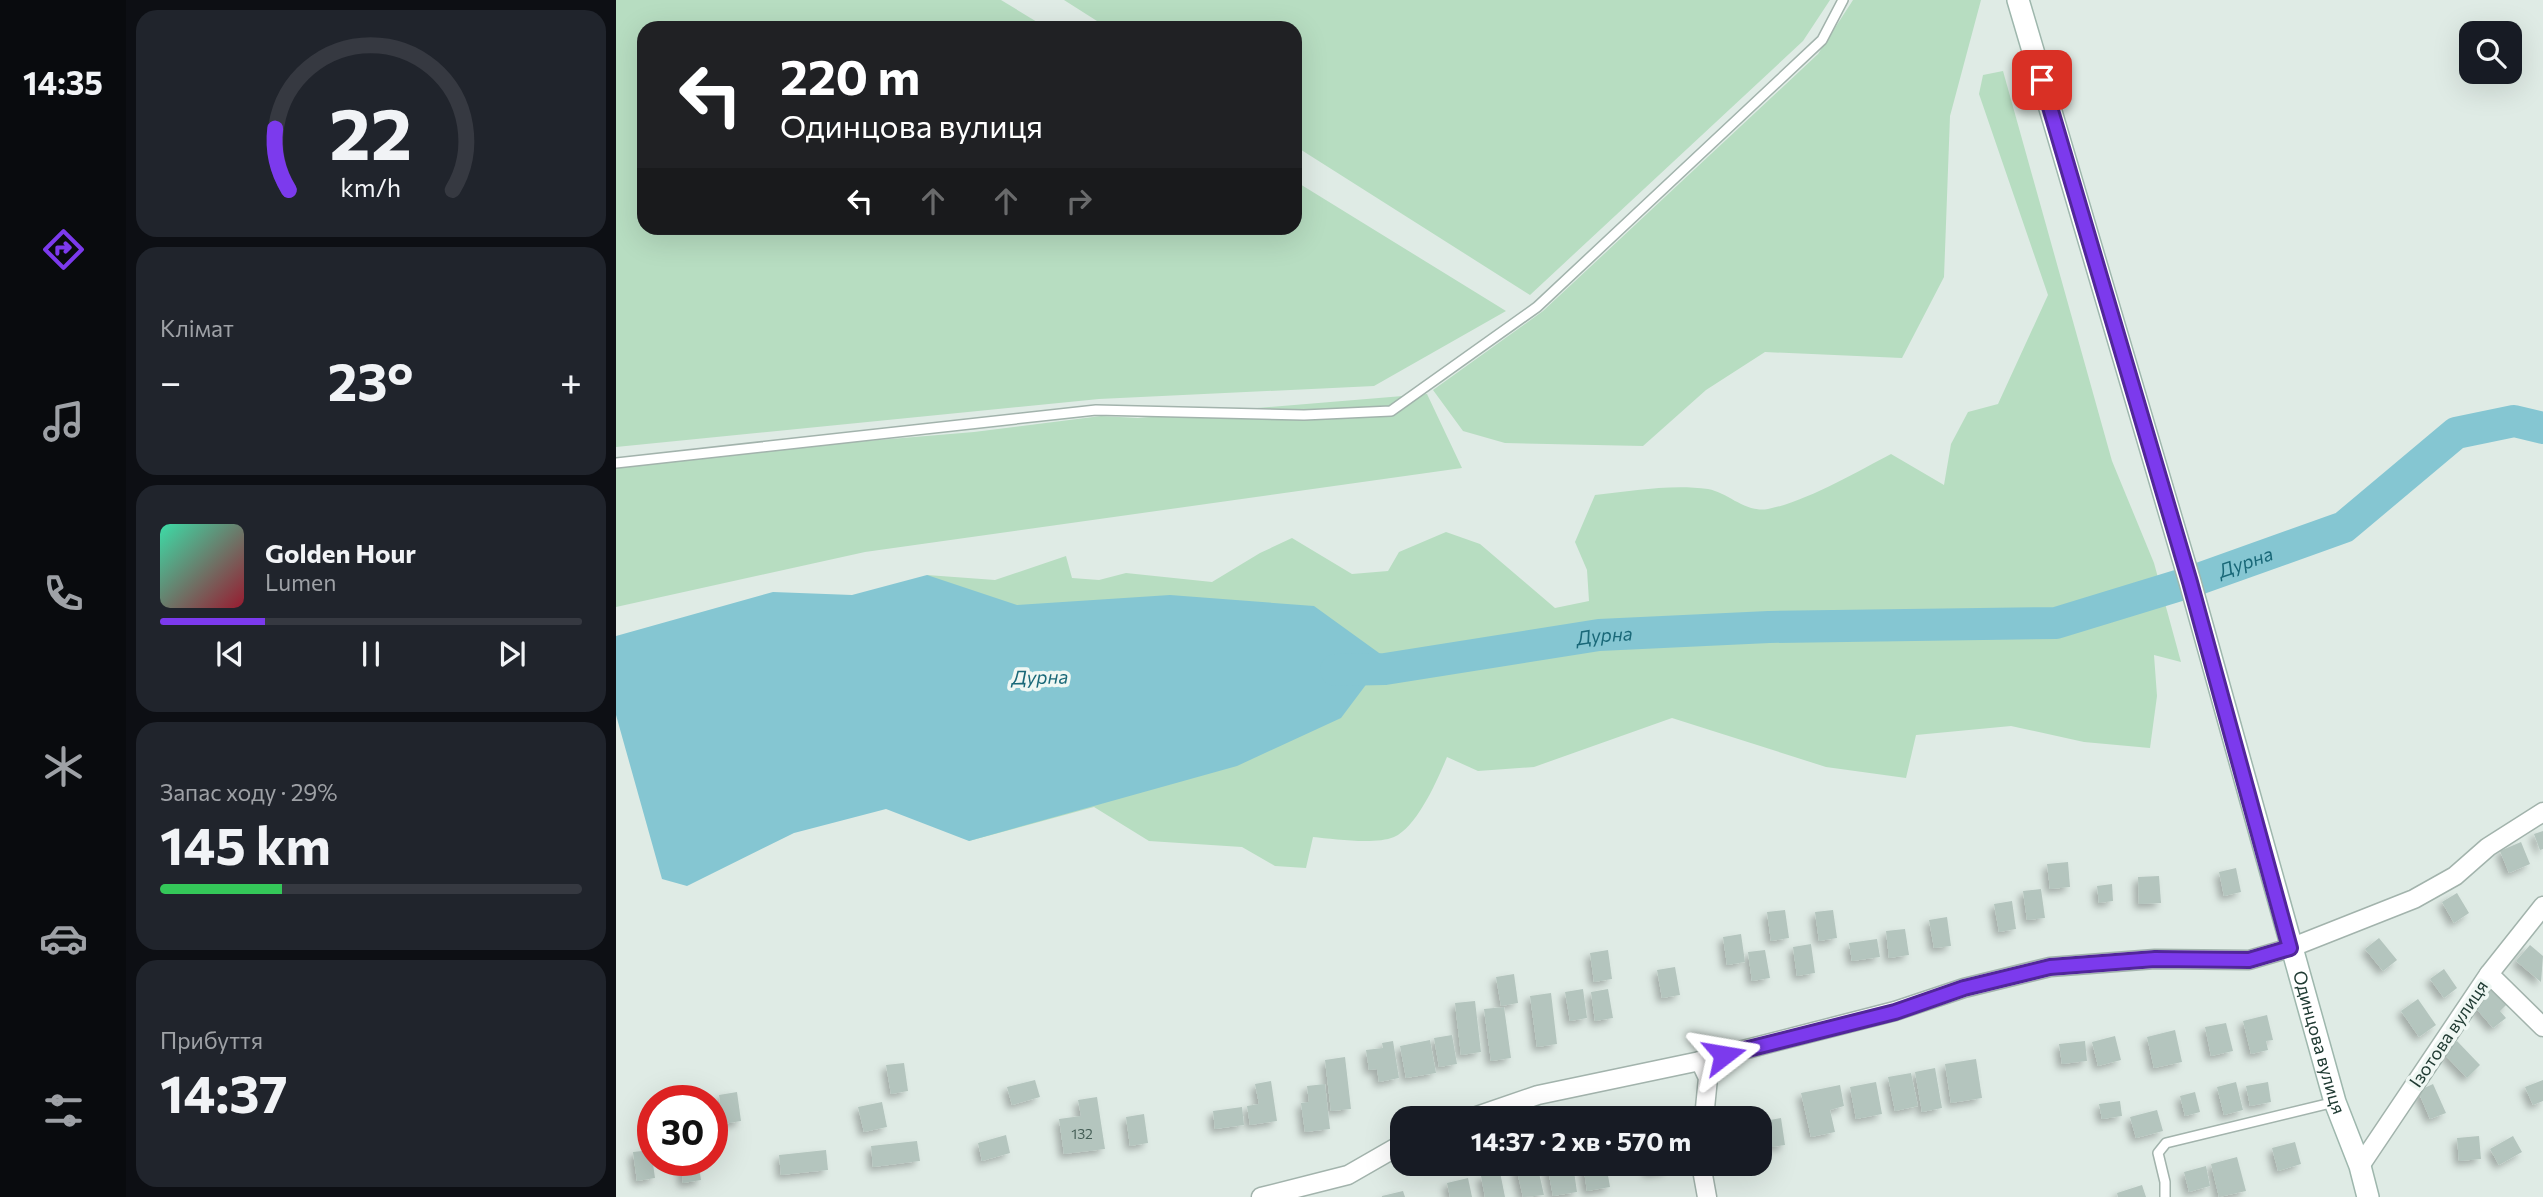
<!DOCTYPE html>
<html lang="uk">
<meta charset="utf-8">
<style>
body{margin:0;font-family:Commissioner,sans-serif;background:#20242c;color:#f1f3f6;height:100vh;display:flex;flex-direction:column;font-size:26px;white-space:nowrap}
*{box-sizing:border-box;margin:0}
p{font-size:23px;color:#9ea1a6}
.icon{flex:none;width:38px;height:38px;fill:none;stroke:currentColor;stroke-width:2;stroke-linecap:round;stroke-linejoin:round}
.map{position:relative;flex:1;overflow:hidden}
.side{display:flex;flex-direction:column;gap:10px;padding:10px;background:#0d0f14;width:490px}
.side>*{flex:none}
.banner{position:absolute;left:21px;top:21px;width:665px;height:214px;border-radius:21px;box-shadow:0 7px 28px #0002;background:#202124;color:#fff;overflow:hidden}
.controls{position:absolute;left:1843px;top:21px;display:grid;gap:14px}
.controls a{display:grid;place-items:center;width:63px;height:63px;border-radius:14px;background:#171b24;box-shadow:0 7px 28px #0002;font-size:35px}
.speed{position:absolute;left:21px;top:1085px;display:flex;gap:14px;font-size:35px;font-weight:700;text-align:center}
.speed>*{display:grid;place-content:center;width:91px;height:91px;border-radius:50%;background:#171b24;box-shadow:0 7px 28px #0002;line-height:1}
.speed .limit{border:10px solid #d22;background:#fff;color:#111}
.pin{position:absolute;display:grid;place-items:center;width:60px;height:60px;color:#fff;margin:-30px;border-radius:14px;box-shadow:0 4px 10px #0006}
.me{position:absolute;width:77px;margin:-38px;rotate:76deg;stroke-linejoin:round;filter:drop-shadow(0 0 5px #0008)}
.turn{display:flex;align-items:center;gap:24px;height:147px;padding:0 28px;font-size:32px}
.turn .icon{width:91px;height:91px;stroke-width:2.5}
.turn b{display:block;font-size:49px;line-height:60px}
.lanes{display:flex;align-items:center;height:66px;padding:0 28px;background:#0003;justify-content:center;gap:35px;direction:ltr}
.lanes .off{opacity:.35}
.big{font-size:52px;font-weight:700;line-height:1.1}
.side .card{flex:1;display:flex;flex-direction:column;justify-content:center;gap:10px;min-width:0;padding:0 24px;border-radius:21px;background:#20242c}
.side .dial{align-items:center;gap:0}
.dial svg{height:182px;overflow:visible;fill:none;stroke:#363941;stroke-width:7;stroke-linecap:round;text-anchor:middle}
.dial text{fill:#f1f3f6;stroke:none}
.song{display:flex;align-items:center;gap:21px}
.cover{width:84px;height:84px;border-radius:10px;background:linear-gradient(135deg,hsl(160 70% 55%),hsl(350 70% 35%))}
.played{height:7px;border-radius:4px;background:linear-gradient(90deg,#7c3aed 25%,#363941 25%)}
.keys{display:flex;justify-content:space-around;direction:ltr}
.heat{display:flex;justify-content:space-between;align-items:center;font-size:38px;direction:ltr}
.charge{height:10px;border-radius:5px;background:linear-gradient(90deg,#34c759 29%,#363941 0)}
.trip{position:absolute;left:774px;top:1106px;width:382px;height:70px;border-radius:21px;background:#171b24;box-shadow:0 7px 28px #0002;font-weight:700;line-height:70px;text-align:center}
main{display:flex;flex:1;min-height:0}
.tabs{display:flex;flex-direction:column;width:126px;justify-content:space-around;align-items:center;background:#090b0e;color:#9ea1a6}
.tabs .icon{width:49px;height:49px}
.tabs .active{color:#7c3aed}
.tabs b{font-size:32px;color:#f1f3f6}
.map>svg:first-child{display:block}
</style>
<main>
<nav class="tabs">
<b>14:35</b>
<svg class="icon active" aria-label="directions" viewBox="0 0 24 24"><path d="M12 3l9 9-9 9-9-9zM9 14v-3h6M13 9l2 2-2 2"/></svg>
<svg class="icon" aria-label="music" viewBox="0 0 24 24"><path d="M9 18V5l10-2v13"/><circle cx="6" cy="18" r="3"/><circle cx="16" cy="16" r="3"/></svg>
<svg class="icon" aria-label="phone" viewBox="0 0 24 24"><path d="M5 4h4l2 5-3 2q2 4 5 5l2-3 5 2v4C11 20 4 13 5 4z"/></svg>
<svg class="icon" aria-label="climate" viewBox="0 0 24 24"><path d="M12 3v18M4 7l16 10M4 17L20 7"/></svg>
<svg class="icon" aria-label="car" viewBox="0 0 24 24"><path d="M5 17H2v-5l4-1 3-4h7l3 4 3 1v5h-3M9 17h6M6 11h13"/><circle cx="7" cy="17" r="2"/><circle cx="17" cy="17" r="2"/></svg>
<svg class="icon" aria-label="filters" viewBox="0 0 24 24"><path d="M4 7h16M4 17h16"/><circle cx="9" cy="7" r="2"/><circle cx="15" cy="17" r="2"/></svg>
</nav>
<section class="side">
<div class="card dial"><svg viewBox="0 0 100 80">
<path d="M14 69A42 42 0 1 1 86 69"/>
<path d="M14 69A42 42 0 0 1 8 42" stroke="#7c3aed"/>
<text x="50" y="56" font-size="32" font-weight="700">22</text>
<text x="50" y="72" font-size="11">km/h</text>
</svg></div>
<div class="card"><p>Клімат</p>
<div class="heat"><a>−</a><b class="big">23°</b><a>+</a></div>
</div>
<div class="card">
<div class="song"><i class="cover"></i><div><b>Golden Hour</b><p>Lumen</p></div></div>
<div class="played"></div>
<div class="keys"><svg class="icon" aria-label="previous" viewBox="0 0 24 24"><path d="M18 5L8 12l10 7zM5 5v14"/></svg><svg class="icon" aria-label="pause" viewBox="0 0 24 24"><path d="M8 5v14M16 5v14"/></svg><svg class="icon" aria-label="next" viewBox="0 0 24 24"><path d="M6 5l10 7-10 7zM19 5v14"/></svg></div>
</div>
<div class="card"><p>Запас ходу · 29%</p><b class="big">145 km</b><div class="charge"></div></div>
<div class="card"><p>Прибуття</p><b class="big">14:37</b></div>
</section>
<div class="map">
<svg width="1927" height="1197" viewBox="0 0 1927 1197">
<defs>
<filter id="shadow"><feDropShadow dx="-4.5" dy="4.5" stdDeviation="3.5" flood-color="#0004"/></filter>
</defs>
<rect width="100%" height="100%" fill="#dfebe5"/>
<g fill="#b7ddc1">
<polygon points="0,0 385,0 431,28 28,28 28,228 679,228 679,181 890,311 758,386 483,399 0,447"/>
<polygon points="448,0 1214,0 1187,41 914,295 679,146 679,28 492,28"/>
<polygon points="1237,0 1365,0 1334,116 1328,277 1286,358 1149,352 1090,390 1027,446 889,443 847,431 817,390 927,311 1202,54"/>
<path d="M1387 71 1496 461 1538 563 1565 662 1538 655 1541 696 1534 748 1468 742 1395 726 1300 735 1290 778 1210 767 1056 718 918 767 862 771 831 757C822 779 801 827 778 837 759 845 718 839 697 837L690 868 659 866 626 847 533 841 478 807 353 841 311 575 379 580 450 556 456 578 483 580 510 573 596 582 644 553 676 538 736 574 772 571 783 552 830 532 864 544 939 608 973 601 971 570 959 542 979 495C1017 491 1054 484 1092 489 1113 493 1129 513 1152 509 1189 502 1241 472 1275 454L1328 485 1335 444 1352 412 1382 404 1432 295 1363 94 1367 75Z"/>
<polygon points="811,394 846,468 249,552 0,607 0,462 358,432 485,416 522,418"/>
</g>
<polygon fill="#85c6d2" points="311,575 401,605 554,595 698,606 770,658 725,718 621,766 353,841 270,809 178,833 71,886 46,879 0,715 0,636 157,592 236,595"/>
<g fill="none" stroke-linecap="round" stroke-linejoin="round">
<path stroke="#85c6d2" stroke-width="32" id="s1" d="M720 670 769 669 983 635 1153 627 1440 623 1574 582 1728 527 1840 433 1898 421 1927 428"/>
</g>
<g fill="#b4c5be" filter="url(#shadow)">
<polygon points="1927,831 1927,849 1924,850 1918,834"/>
<polygon points="1905,842 1914,864 1893,873 1884,851"/>
<polygon points="1452,862 1454,887 1434,889 1431,864"/>
<polygon points="1620,868 1625,892 1608,896 1603,872"/>
<polygon points="1543,876 1545,903 1523,904 1522,877"/>
<polygon points="1496,884 1497,901 1483,903 1481,886"/>
<polygon points="1425,889 1429,918 1411,920 1407,891"/>
<polygon points="1841,893 1853,913 1838,923 1826,902"/>
<polygon points="1396,901 1400,929 1383,932 1378,904"/>
<polygon points="1169,910 1173,938 1155,941 1151,912"/>
<polygon points="1217,910 1221,938 1203,941 1199,912"/>
<polygon points="1331,917 1335,946 1318,948 1313,920"/>
<polygon points="1289,929 1293,955 1273,958 1270,931"/>
<polygon points="1125,934 1129,962 1111,965 1107,937"/>
<polygon points="1763,938 1781,960 1767,971 1749,949"/>
<polygon points="1261,939 1264,957 1236,961 1233,943"/>
<polygon points="1195,944 1199,973 1181,976 1177,947"/>
<polygon points="1914,945 1927,956 1925,982 1900,961"/>
<polygon points="992,950 996,979 978,982 974,953"/>
<polygon points="1149,950 1154,978 1136,981 1132,952"/>
<polygon points="1059,967 1064,995 1046,998 1041,970"/>
<polygon points="1828,969 1841,988 1828,998 1814,979"/>
<polygon points="898,974 902,1003 885,1006 880,977"/>
<polygon points="1877,988 1891,1004 1884,1011 1890,1018 1877,1028 1857,1005"/>
<polygon points="967,989 971,1018 954,1021 949,992"/>
<polygon points="992,989 997,1018 979,1021 975,992"/>
<polygon points="935,993 941,1044 921,1047 914,996"/>
<polygon points="1802,999 1820,1025 1803,1037 1785,1011"/>
<polygon points="859,1001 865,1052 845,1055 839,1003"/>
<polygon points="888,1007 895,1058 875,1061 868,1009"/>
<polygon points="1651,1015 1657,1040 1650,1041 1652,1050 1635,1054 1627,1021"/>
<polygon points="1610,1023 1617,1051 1595,1056 1589,1027"/>
<polygon points="1559,1030 1566,1062 1538,1068 1531,1037"/>
<polygon points="836,1035 841,1064 823,1067 818,1038"/>
<polygon points="1499,1036 1505,1060 1482,1066 1476,1042"/>
<polygon points="814,1040 820,1073 790,1078 784,1046"/>
<polygon points="777,1041 783,1078 763,1082 761,1069 753,1070 750,1050 767,1048 766,1043"/>
<polygon points="1469,1041 1471,1061 1446,1064 1443,1044"/>
<polygon points="1841,1041 1864,1065 1851,1078 1828,1054"/>
<polygon points="729,1057 735,1109 715,1111 709,1060"/>
<polygon points="1360,1059 1366,1098 1335,1103 1329,1064"/>
<polygon points="288,1063 292,1091 275,1094 270,1065"/>
<polygon points="1319,1068 1326,1108 1306,1112 1299,1072"/>
<polygon points="1295,1073 1302,1106 1279,1111 1272,1077"/>
<polygon points="419,1080 424,1097 396,1105 391,1087"/>
<polygon points="1927,1080 1927,1101 1917,1105 1909,1087"/>
<polygon points="655,1081 661,1121 634,1125 631,1106 643,1104 639,1084"/>
<polygon points="1260,1082 1266,1114 1240,1119 1234,1087"/>
<polygon points="1620,1082 1627,1110 1608,1115 1601,1087"/>
<polygon points="1652,1082 1655,1102 1634,1106 1630,1086"/>
<polygon points="709,1084 714,1129 689,1132 685,1103 693,1102 691,1086"/>
<polygon points="1817,1084 1830,1113 1814,1119 1802,1091"/>
<polygon points="1224,1085 1228,1106 1214,1110 1219,1132 1195,1137 1185,1093"/>
<polygon points="121,1092 125,1121 107,1124 103,1095"/>
<polygon points="1579,1092 1584,1112 1569,1116 1564,1096"/>
<polygon points="481,1097 489,1149 448,1154 443,1119 465,1116 462,1100"/>
<polygon points="1504,1101 1506,1116 1486,1119 1483,1104"/>
<polygon points="266,1102 271,1127 248,1132 242,1107"/>
<polygon points="626,1107 628,1125 599,1129 597,1111"/>
<polygon points="1541,1110 1547,1131 1520,1138 1514,1117"/>
<polygon points="528,1114 532,1143 514,1146 510,1117"/>
<polygon points="1165,1118 1169,1145 1143,1149 1143,1122"/>
<polygon points="390,1135 394,1153 366,1161 362,1143"/>
<polygon points="1863,1136 1865,1159 1843,1161 1841,1138"/>
<polygon points="1897,1136 1906,1152 1883,1165 1874,1149"/>
<polygon points="301,1141 304,1161 257,1167 255,1146"/>
<polygon points="1679,1142 1685,1164 1662,1171 1656,1148"/>
<polygon points="35,1150 39,1178 21,1181 17,1152"/>
<polygon points="210,1150 212,1170 165,1175 163,1155"/>
<polygon points="1621,1157 1630,1191 1603,1197 1595,1164"/>
<polygon points="64,1160 82,1160 85,1180 67,1183"/>
<polygon points="921,1164 928,1195 907,1197 900,1167"/>
<polygon points="931,1164 957,1164 961,1192 937,1196"/>
<polygon points="967,1164 990,1164 994,1187 971,1191"/>
<polygon points="1031,1164 1051,1164 1052,1170 1032,1173"/>
<polygon points="1590,1166 1594,1186 1573,1192 1568,1172"/>
<polygon points="884,1172 889,1197 869,1197 865,1176"/>
<polygon points="852,1178 856,1197 834,1197 831,1183"/>
<polygon points="1526,1185 1530,1197 1502,1197 1501,1193"/>
<polygon points="787,1191 789,1197 766,1197 766,1196"/>
</g>
<g fill="none" stroke-linecap="round" stroke-linejoin="round">
<defs>
<g id="service">
<polyline points="0,463 480,410 688,415 775,411 921,307 1206,40 1227,0"/>
<polyline points="1549,1197 1549,1182 1542,1153 1550,1143 1719,1102"/>
</g>
<g id="minor">
<polyline points="1873,974 1927,1027"/>
<polyline points="1084,1061 1092,1078 1088,1118"/>
<polyline points="855,1118 922,1095 1084,1061 1279,1011 1348,988 1434,967 1539,959 1633,960 1674,948 1798,899 1839,876 1872,847 1927,812"/>
<polyline points="1085,1164 1091,1197"/>
<polyline points="1744,1166 1873,974 1927,906"/>
<polyline points="645,1197 732,1175 786,1144"/>
</g>
<g id="secondary">
<path id="s2" d="M1402 0 1574 582 1719 1102 1744 1166 1752 1197"/>
</g>
</defs>
<use href="#service" stroke="#a2b3ac" stroke-width="12"/>
<use href="#minor" stroke="#a2b3ac" stroke-width="21"/>
<use href="#secondary" stroke="#9eb7ad" stroke-width="24"/>
<use href="#service" stroke="#fff" stroke-width="9"/>
<use href="#minor" stroke="#fff" stroke-width="18"/>
<use href="#secondary" stroke="#fff" stroke-width="21"/>
</g>
<g fill="none" stroke-linecap="round" stroke-linejoin="round">
<defs>
<polyline id="route" points="1108,1055 1279,1012 1348,988 1434,967 1539,959 1633,960 1674,948 1574,582 1426,80"/>
</defs>
<use href="#route" stroke="#51269a" stroke-width="18"/>
<use href="#route" stroke="#7c3aed" stroke-width="12"/>
</g>
<g text-anchor="middle" stroke-width="7" stroke-linejoin="round" paint-order="stroke">
<g font-size="14" fill="#455e56">
<text x="466" y="1139">132</text>
</g>
<g font-size="18" fill="#203b33" stroke="#eff7f3">
<text transform="translate(1833 1034) rotate(-56)" y="6">Ізотова вулиця</text>
<text dy="6" stroke="none"><textPath href="#s2" startOffset="1085">Одинцова вулиця</textPath></text>
</g>
<g font-size="19" font-style="italic" fill="#196878" stroke="#eff7f3">
<text dy="7" stroke="none"><textPath href="#s1" startOffset="922">Дурна</textPath></text>
<text dy="7" stroke="none"><textPath href="#s1" startOffset="271">Дурна</textPath></text>
<text transform="translate(424 677) rotate(-1)" y="7">Дурна</text>
</g>
</g>
</svg>
<div class="controls">
<a><svg class="icon" aria-label="search" viewBox="0 0 24 24"><circle cx="10" cy="10" r="6"/><path d="M15 15l6 6"/></svg></a>
</div>
<div class="speed"><div class="limit">30</div></div>
<div class="pin" style="left:1426px;top:80px;background:#d93025"><svg class="icon" aria-label="arrive" viewBox="0 0 24 24"><path d="M6 21V4h12l-3 4 3 4H6"/></svg></div>
<svg class="me" style="left:1108px;top:1055px" viewBox="-20 -20 40 40"><path d="M0-17L14 15 0 8-14 15z" fill="#7c3aed" stroke="#fff" stroke-width="4"/></svg>
<div class="trip">14:37 · 2 хв · 570 m</div>
<div class="banner">
<div class="turn"><svg class="icon" aria-label="left" viewBox="0 0 24 24"><path d="M17 20v-9H6M10 6l-5 5 5 5"/></svg><div><b>220 m</b>Одинцова вулиця</div></div>
<div class="lanes"><svg class="icon" aria-label="left" viewBox="0 0 24 24"><path d="M17 20v-9H6M10 6l-5 5 5 5"/></svg><svg class="icon off" aria-label="ahead" viewBox="0 0 24 24"><path d="M12 20V5M6 11l6-6 6 6"/></svg><svg class="icon off" aria-label="ahead" viewBox="0 0 24 24"><path d="M12 20V5M6 11l6-6 6 6"/></svg><svg class="icon off" aria-label="right" viewBox="0 0 24 24"><path d="M7 20v-9h11M14 6l5 5-5 5"/></svg></div>
</div>
</div>
</main>
